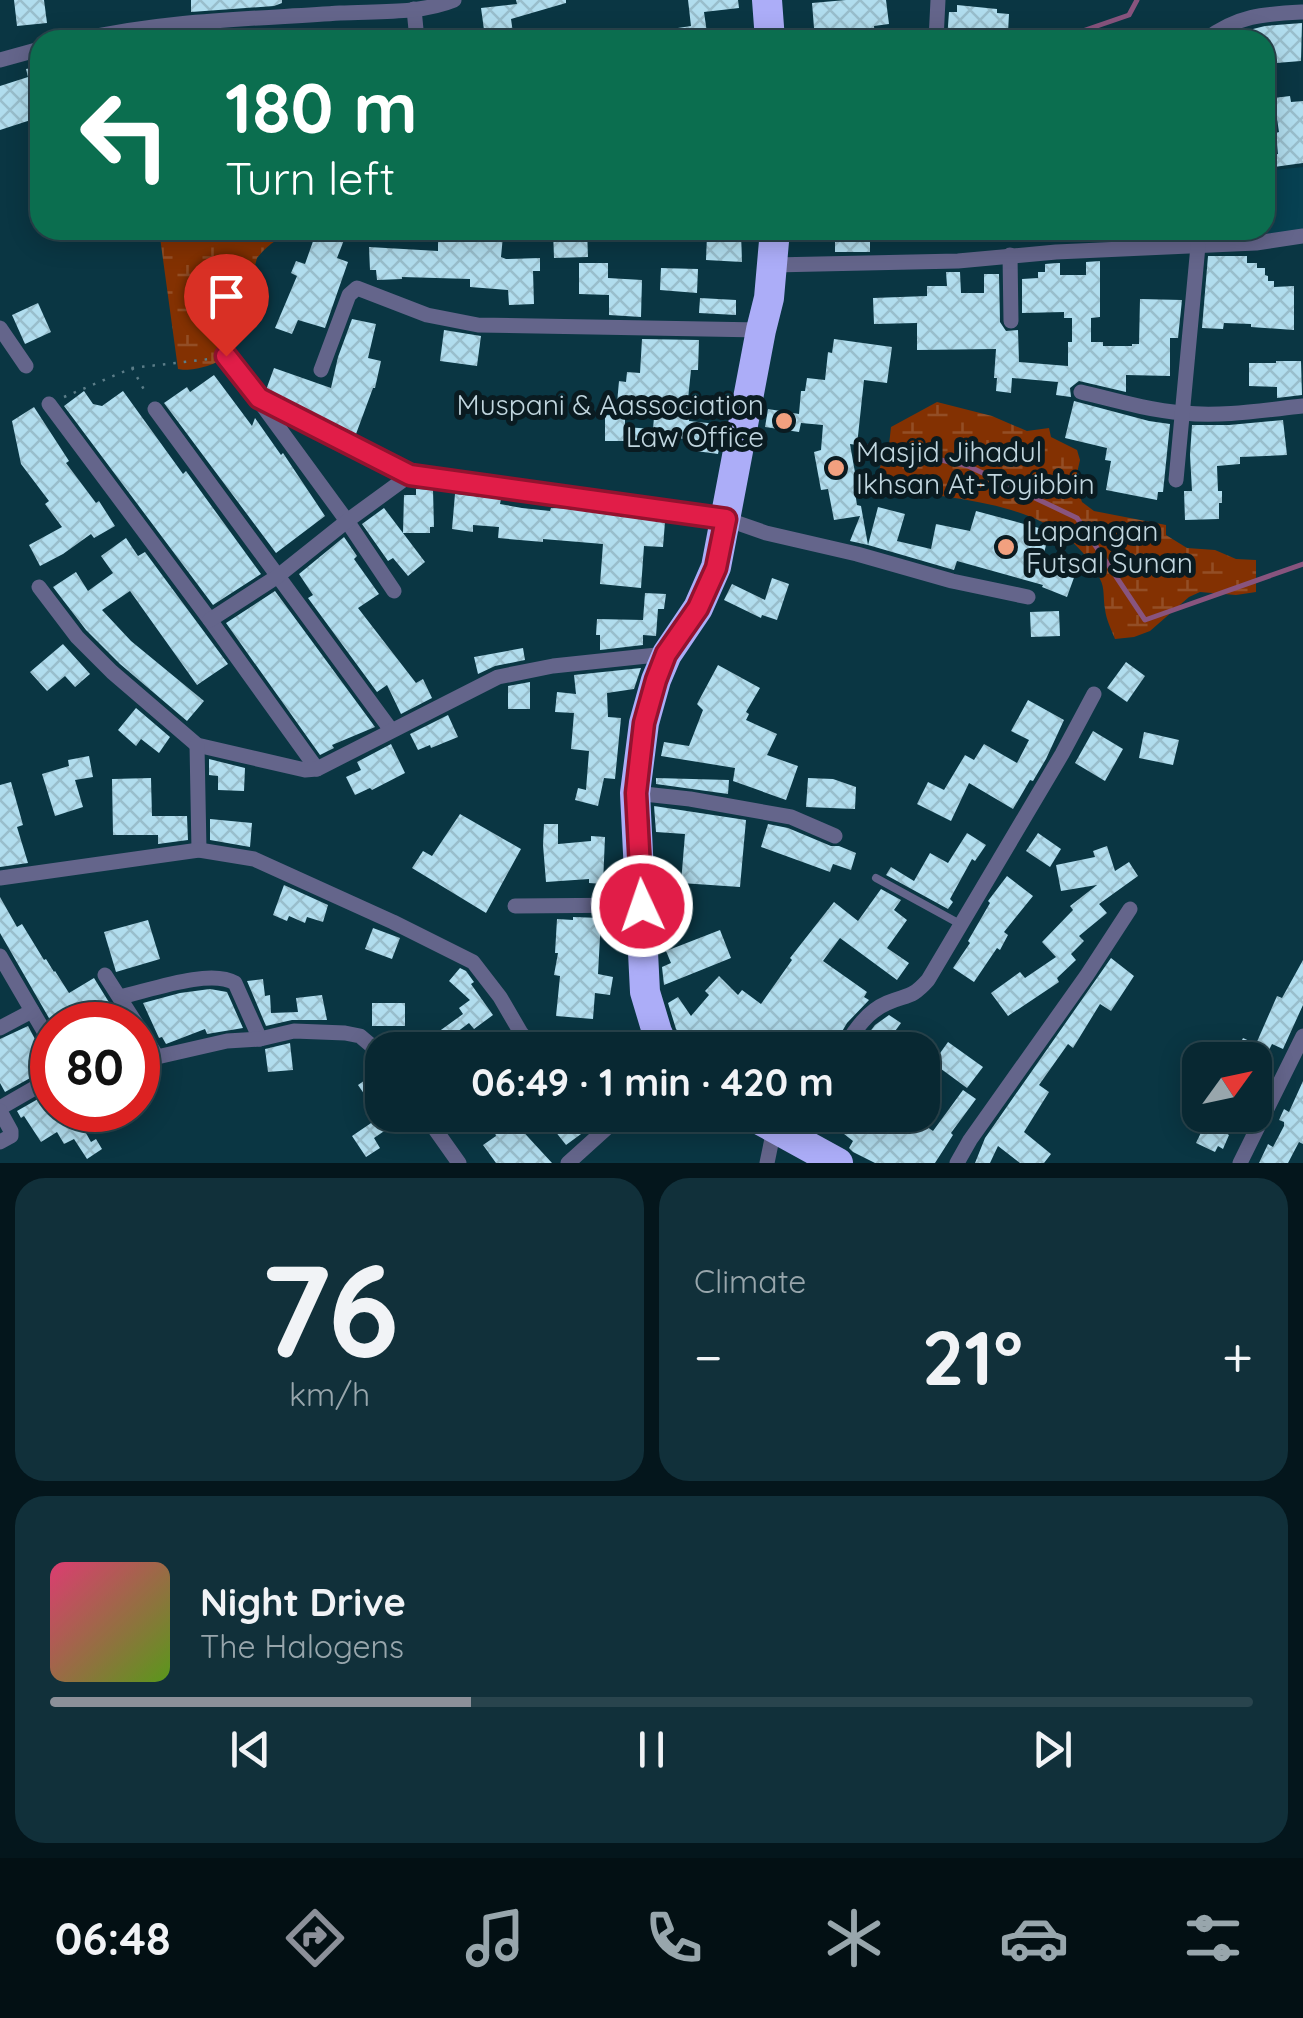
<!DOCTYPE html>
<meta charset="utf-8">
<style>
body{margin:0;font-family:Quicksand,sans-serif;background:#11303a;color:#f1f3f6;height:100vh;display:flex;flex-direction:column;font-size:38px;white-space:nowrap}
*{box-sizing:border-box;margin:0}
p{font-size:32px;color:#98a6ac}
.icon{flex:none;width:55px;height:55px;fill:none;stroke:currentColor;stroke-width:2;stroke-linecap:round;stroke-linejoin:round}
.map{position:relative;height:1163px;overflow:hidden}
.details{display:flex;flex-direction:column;gap:15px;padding:15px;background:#04161c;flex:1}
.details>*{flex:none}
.banner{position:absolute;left:30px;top:30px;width:1245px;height:210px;border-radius:30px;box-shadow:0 5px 25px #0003,0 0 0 2px #29444d;background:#0b6e4f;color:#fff;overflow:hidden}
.needle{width:65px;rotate:57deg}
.tools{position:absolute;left:1182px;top:1042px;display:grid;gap:20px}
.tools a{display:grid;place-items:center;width:90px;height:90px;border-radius:20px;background:#082832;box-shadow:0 5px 25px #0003,0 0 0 2px #29444d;font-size:50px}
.speed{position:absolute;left:30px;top:1002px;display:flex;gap:20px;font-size:50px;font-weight:700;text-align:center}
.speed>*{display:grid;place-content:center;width:130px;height:130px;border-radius:50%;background:#082832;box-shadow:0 5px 25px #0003,0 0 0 2px #29444d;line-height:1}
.speed .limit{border:15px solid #d22;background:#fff;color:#111}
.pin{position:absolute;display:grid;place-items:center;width:85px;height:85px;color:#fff;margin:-102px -42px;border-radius:50% 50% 50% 0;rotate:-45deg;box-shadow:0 0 10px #0007}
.pin .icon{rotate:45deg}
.me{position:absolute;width:110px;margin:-55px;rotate:357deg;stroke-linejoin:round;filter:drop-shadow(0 0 8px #0008)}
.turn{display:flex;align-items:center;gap:35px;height:210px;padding:0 30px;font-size:45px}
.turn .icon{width:130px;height:130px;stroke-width:2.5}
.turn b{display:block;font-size:70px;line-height:85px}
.big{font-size:75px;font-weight:800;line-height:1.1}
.details .card{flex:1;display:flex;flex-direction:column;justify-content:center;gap:15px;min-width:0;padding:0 35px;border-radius:30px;background:#11303a}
.details .dial{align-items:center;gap:0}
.dial b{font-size:130px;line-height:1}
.song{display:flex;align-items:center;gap:30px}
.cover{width:120px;height:120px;border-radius:15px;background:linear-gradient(135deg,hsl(340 70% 55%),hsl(90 70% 35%))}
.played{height:10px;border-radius:5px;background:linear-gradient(90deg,#8c9099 35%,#29444d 35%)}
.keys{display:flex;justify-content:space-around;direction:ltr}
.heat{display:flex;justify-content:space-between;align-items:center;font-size:55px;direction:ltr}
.details .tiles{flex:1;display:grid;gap:15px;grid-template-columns:1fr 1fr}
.card:last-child{grid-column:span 2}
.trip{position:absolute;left:365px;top:1032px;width:575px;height:100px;border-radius:30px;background:#082832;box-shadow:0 5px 25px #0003,0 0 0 2px #29444d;font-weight:800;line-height:100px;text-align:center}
.dock{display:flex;height:160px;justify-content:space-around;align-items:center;background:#031014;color:#98a6ac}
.dock .icon{width:70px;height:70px}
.dock .selected{color:#8c9099}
.dock b{font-size:45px;color:#f1f3f6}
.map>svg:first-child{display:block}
</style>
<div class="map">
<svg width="1303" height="1163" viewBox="0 0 1303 1163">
<defs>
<pattern id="wetland-marsh" width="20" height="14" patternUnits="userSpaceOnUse" patternTransform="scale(2.5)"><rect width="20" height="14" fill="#833102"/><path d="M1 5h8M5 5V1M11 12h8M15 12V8" fill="none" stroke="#934e26"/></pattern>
<pattern id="building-cross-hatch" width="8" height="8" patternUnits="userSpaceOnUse" patternTransform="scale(2.5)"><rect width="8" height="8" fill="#b1ddee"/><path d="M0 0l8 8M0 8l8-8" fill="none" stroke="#99becc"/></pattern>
</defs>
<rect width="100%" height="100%" fill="#0a3643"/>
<polygon fill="#074152" points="1303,167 1303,236 1256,243 1257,230 1265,230 1265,171"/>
<g fill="url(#wetland-marsh)">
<path d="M159 230H298C280 237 269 243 257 258L235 341C232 347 231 352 226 356 216 366 189 372 178 369Z"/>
<path d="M937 402 992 416 1027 431 1049 428 1051 437 1077 450 1080 460 1075 482 1082 502 1094 511 1166 525V535L1187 548 1215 550 1236 559 1256 560V592L1236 595 1200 592 1189 597 1150 631 1134 637 1115 639C1111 629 1106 619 1105 609 1103 599 1105 588 1100 579 1072 520 1008 506 949 497 920 493 899 495 878 472L889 445 891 427Z"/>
</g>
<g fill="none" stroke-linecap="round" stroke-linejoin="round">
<g stroke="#88547e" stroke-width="5">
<polyline points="1068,36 1129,15 1137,0"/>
<polyline points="862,446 900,451 968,466 1077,518 1145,620 1303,564"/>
</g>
</g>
<g fill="url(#building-cross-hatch)">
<polygon points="14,0 44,0 47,23 17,26"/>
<polygon points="191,0 282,0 282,3 274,6 191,12"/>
<polygon points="516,0 566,0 566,3 511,19 513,33 485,37 481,8 517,4"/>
<polygon points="688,0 738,0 739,8 704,12 708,40 645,40 645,33 691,26"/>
<polygon points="846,0 886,0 889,24 874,26 875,40 815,40 812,3"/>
<polygon points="957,5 997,9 997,13 1009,14 1008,32 997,31 996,37 964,35 964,40 947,40 949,12 957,12"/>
<polygon points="1302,23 1301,61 1265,64 1265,40 1246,40 1245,31 1265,26"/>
<polygon points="40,66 40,117 0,130 0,86 28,77 26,69"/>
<polygon points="1290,96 1291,102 1303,101 1303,163 1274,167 1272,155 1278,154 1276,133 1279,132 1274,98"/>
<polygon points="317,230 344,240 337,258 348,262 325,328 298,320 292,334 275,328 297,276 291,273 296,261 305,264"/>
<polygon points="553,230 587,230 588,257 554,258"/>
<rect x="835" y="230" width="35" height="22"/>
<rect x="920" y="230" width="66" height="12"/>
<polygon points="741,232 742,262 706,260 707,235"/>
<polygon points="486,235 503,236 501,257 506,259 540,258 540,271 533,271 534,304 509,305 508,290 470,287 470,279 402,277 402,279 377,280 376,270 370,270 369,247 438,251 438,239 486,240"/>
<polygon points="1208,256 1247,256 1247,263 1257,263 1257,268 1265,268 1265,275 1268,276 1268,281 1274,281 1274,287 1294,286 1294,330 1251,327 1251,324 1224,323 1223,329 1202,328"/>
<polygon points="1100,261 1100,317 1091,318 1091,342 1103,342 1103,346 1132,346 1132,344 1139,344 1140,299 1182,300 1178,338 1170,338 1170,376 1126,375 1126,392 1079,381 1070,388 1071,397 1056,395 1058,382 1012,378 1011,393 996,391 997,378 994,378 996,349 917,350 917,323 874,324 873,298 927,296 927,286 947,286 946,272 960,272 961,293 984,293 984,274 999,274 1000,322 1006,331 1018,330 1019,362 1068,366 1068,342 1072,342 1072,318 1064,318 1064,312 1022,313 1022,279 1038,278 1038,272 1045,272 1045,264 1057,263 1060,263 1060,275 1086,275 1086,262"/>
<polygon points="579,263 608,263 608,278 642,280 641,317 609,315 609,295 579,294"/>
<polygon points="661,268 698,269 697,293 660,290"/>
<polygon points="700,298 736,300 736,315 699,313"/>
<polygon points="38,303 51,332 25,344 12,315"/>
<polygon points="352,319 376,324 368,358 381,361 375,388 373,388 356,434 266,390 274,368 331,388 338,357"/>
<polygon points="444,330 481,336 477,366 440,361"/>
<polygon points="642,339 699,340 698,370 691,370 688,399 691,399 689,421 717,424 716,434 722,434 718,454 696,451 697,444 688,443 689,439 653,437 653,446 633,445 634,441 605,441 605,415 625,416 625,427 653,429 655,406 617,403 619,381 626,382 627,372 640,373"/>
<polygon points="834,339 892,347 887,383 864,380 857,445 850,444 857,484 854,485 857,505 861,506 868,545 850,541 860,516 834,520 828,489 821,490 814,452 821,450 823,425 801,423 799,432 765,427 768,409 799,414 801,391 805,391 807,378 825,380 828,352 832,353"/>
<polygon points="1276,361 1301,361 1302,395 1277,398 1277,387 1249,386 1249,363 1276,363"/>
<polygon points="214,375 252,426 255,418 281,455 283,453 325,516 276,553 164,403 187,387 190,392"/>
<polygon points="84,391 93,404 102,406 123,391 183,474 186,471 261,574 213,605 64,406"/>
<polygon points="1074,401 1149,421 1170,424 1163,492 1158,492 1157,500 1106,490 1111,461 1105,460 1107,448 1065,438"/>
<polygon points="34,407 69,461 66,463 96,503 99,501 115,526 94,538 91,534 63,554 40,566 29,545 62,527 45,504 49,501 21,464 12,421"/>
<polygon points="1283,420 1287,455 1240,457 1240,464 1217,466 1218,491 1222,491 1222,503 1219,503 1219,519 1185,520 1184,491 1192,491 1190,455 1192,425 1229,425"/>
<polygon points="416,489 433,490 434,527 430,527 430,533 403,533 404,495 416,495"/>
<polygon points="455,494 501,499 500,504 522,508 550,511 551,508 575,509 665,522 663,547 644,546 641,588 600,584 603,544 543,539 543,542 498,538 499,527 473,525 473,532 452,529"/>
<polygon points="878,507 905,514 897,541 931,549 936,524 970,531 976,511 1050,531 1042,560 1076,572 1067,597 1042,587 1043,585 957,561 954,570 868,545"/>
<polygon points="384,508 425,562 408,576 393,558 388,561 362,524"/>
<polygon points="344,537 357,556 354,559 379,594 358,608 416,683 423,679 432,698 401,714 387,685 377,692 308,598 313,595 299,574"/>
<polygon points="126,538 138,556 145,552 228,664 197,685 130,591 102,610 131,641 204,701 187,721 120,664 86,630 53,587 76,572 88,591 113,573 101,556"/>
<polygon points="772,578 789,584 777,620 762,615 761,618 724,600 732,584 765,600"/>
<polygon points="275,591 375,727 332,745 334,748 320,755 226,623"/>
<polygon points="645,593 666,594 664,609 658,609 656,636 643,635 643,645 600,650 600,635 596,635 597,619 643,620"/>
<polygon points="1059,611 1060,636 1031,637 1030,612"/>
<polygon points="63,644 90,674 75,687 65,676 47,691 30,672"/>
<polygon points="523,648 525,660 495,666 478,674 474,657"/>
<polygon points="1126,662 1145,676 1127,702 1107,688"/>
<polygon points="718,665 760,688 746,712 749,714 746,720 777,734 767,755 798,766 786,800 733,781 735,768 661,756 664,742 689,746 703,710 697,704"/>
<polygon points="641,668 634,689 607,693 608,717 621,718 615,779 604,778 598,806 575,800 578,788 586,790 589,751 571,749 574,713 555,712 557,692 576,694 574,675"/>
<polygon points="530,682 530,709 508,709 508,686"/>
<polygon points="1028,700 1064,720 1046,759 1033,781 1030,780 1013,809 969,783 951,821 917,804 928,782 944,790 965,755 974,760 984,744 1017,763 1029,740 1011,731"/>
<polygon points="136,708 170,737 159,753 141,739 136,746 118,730"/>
<polygon points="448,715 458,737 431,748 430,745 418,750 410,734"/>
<polygon points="1093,731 1123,749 1105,781 1075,763"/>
<polygon points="1144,732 1179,740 1173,765 1139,758"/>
<polygon points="391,744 405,773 372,790 370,788 355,795 346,777 361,770 357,762"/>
<polygon points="89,756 93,777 75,780 83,807 55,816 42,774 69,766 68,760"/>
<polygon points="209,759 245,768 244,791 218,790 218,776 209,775"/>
<polygon points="151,778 152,816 187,816 188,840 158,844 158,835 113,835 112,779"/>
<polygon points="656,778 729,780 728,794 656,784"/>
<polygon points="808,778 833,779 856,787 855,809 806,807"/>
<polygon points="11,782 23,825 17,827 28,863 0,867 0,785"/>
<polygon points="654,806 746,820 740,887 681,883 685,834 656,832"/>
<polygon points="460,814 521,849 486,913 412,868 423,851 432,856"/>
<polygon points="210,819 252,823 250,847 210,840"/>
<polygon points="544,824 558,824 558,844 591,841 591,836 605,837 603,884 589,883 589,879 546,882 543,845"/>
<polygon points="768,824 788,828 831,846 839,846 856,853 851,870 833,864 830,872 761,847"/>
<polygon points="967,833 986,845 975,861 972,859 950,899 953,902 948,909 886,875 891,867 914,881 930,853 948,863"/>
<polygon points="1038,833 1061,849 1050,867 1026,851"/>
<polygon points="1107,846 1115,871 1129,862 1138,876 1099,904 1107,913 1079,936 1084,941 1071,954 1076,960 1057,978 1059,982 1008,1016 991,993 1020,972 1025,978 1056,957 1042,942 1073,910 1070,906 1097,885 1061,891 1056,865 1095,857 1093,851"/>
<polygon points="1007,876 1033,896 1004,932 1008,935 1000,950 997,948 974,982 953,968 970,943 968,941 990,903 988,901"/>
<polygon points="284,885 328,905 323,922 307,917 305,923 289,916 287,921 273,915"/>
<polygon points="881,889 901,900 894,910 907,920 887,948 909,963 897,980 840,938 823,961 867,992 864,997 869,1000 847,1023 831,1050 761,1050 735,1032 720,1050 693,1050 676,1029 668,1003 678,997 691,1016 709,995 705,991 719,976 738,995 742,990 761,1004 792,960 790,958 834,902 858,921"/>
<polygon points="0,897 17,927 22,924 44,960 46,959 54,972 55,971 69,993 94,978 123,1025 53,1025 0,933"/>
<polygon points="573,917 601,918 598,974 613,977 610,995 595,993 593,1019 556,1016 560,976 554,975 558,953 555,953 557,919 573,920"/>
<polygon points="148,920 160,959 116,972 104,932"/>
<polygon points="373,928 400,938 392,959 365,949"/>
<polygon points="720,930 731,958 664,985 662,967 671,963 666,951"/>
<polygon points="1111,958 1134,976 1111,1011 1100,1004 1073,1048 1068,1044 1039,1085 1049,1092 1024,1132 1051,1154 1044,1163 1020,1163 998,1146 990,1163 975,1163 985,1138"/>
<polygon points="1303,960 1303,1005 1283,1049 1272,1044 1264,1060 1232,1060 1243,1038 1256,1044 1277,996 1282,998"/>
<polygon points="460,968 466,971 474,982 471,984 493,1015 474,1029 469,1023 441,1044 434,1035 463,1014 459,1008 470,1000 449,981"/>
<polygon points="263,979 265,996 270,995 271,1013 298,1012 296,998 322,995 327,1020 292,1020 266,1026 247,981"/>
<polygon points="210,989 227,992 243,1028 207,1034 205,1029 166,1044 162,1037 159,1038 143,1003 180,993"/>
<rect x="372" y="1003" width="33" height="23"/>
<polygon points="889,1015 901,1023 881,1050 856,1050 875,1025"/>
<polygon points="28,1026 50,1067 5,1092 0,1083 0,1039"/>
<polygon points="948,1042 983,1067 967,1088 933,1063"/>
<polygon points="290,1043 293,1070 268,1072 265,1049"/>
<polygon points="381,1069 382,1069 382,1115 408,1115 374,1138 380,1148 366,1157 352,1136 380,1117 358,1085"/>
<polygon points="1303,1081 1303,1144 1299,1142 1288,1163 1259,1163 1268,1144 1273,1147 1284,1126 1284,1122 1279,1120 1284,1109 1289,1112"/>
<polygon points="963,1090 976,1099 951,1133 953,1135 935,1163 875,1163 853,1152 849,1148 853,1141 830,1123 824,1134 809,1125 813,1115 910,1115 933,1131"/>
<polygon points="52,1091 52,1110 73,1110 91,1142 96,1139 102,1149 87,1159 74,1139 64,1144 57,1132 41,1142 24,1116 21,1118 17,1111"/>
<polygon points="482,1115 529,1115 517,1125 552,1163 496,1163 483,1145 496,1136 495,1133"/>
<polygon points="563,1115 584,1115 592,1126 566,1145 555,1131 568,1121"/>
<polygon points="1209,1116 1228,1125 1224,1132 1229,1135 1223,1149 1218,1146 1215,1152 1196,1143"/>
</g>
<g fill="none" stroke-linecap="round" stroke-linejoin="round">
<g stroke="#5b7d88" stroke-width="2.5" stroke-dasharray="2.5 8" stroke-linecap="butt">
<polyline points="132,368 147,395"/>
<polyline points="64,397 132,368 210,359"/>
</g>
<polyline stroke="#64658b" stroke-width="8" points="876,878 960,924"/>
<g stroke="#64658b" stroke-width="15">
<polyline points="414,9 417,40"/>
<path d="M79 40C164 20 254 19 340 13 377 11 420 14 454 0"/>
<polyline points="936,40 938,0"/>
<path d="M1205 40C1238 15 1264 14 1303 12"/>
<polyline points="0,60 40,49"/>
<polyline points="1010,255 1011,321"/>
<polyline points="773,265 958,261 1056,252 1256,243 1303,236"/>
<polyline points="0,328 26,366"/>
<polyline points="227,357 347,521 394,591"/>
<polyline points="321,370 349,295 357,288 427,315 478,325 761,330"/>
<path d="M1081 392C1114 400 1148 410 1183 413 1223 417 1264 410 1303 406"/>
<polyline points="262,400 410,475"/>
<polyline points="49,404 210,620 317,769"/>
<polyline points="155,409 391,730"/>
<polyline points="1176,480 1198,246"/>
<polyline points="39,587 77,637 112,672 197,745 305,770 317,769 498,677 553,666 666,654"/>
<polyline points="210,620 278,576 347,521 410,475 726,519 766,533 857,554 952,581 1028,597"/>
<polyline points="197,745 199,850"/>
<polyline points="635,793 690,799 791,817 835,836"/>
<polyline points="0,878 199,850 254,859 393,922 473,962 500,997 521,1033 536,1050"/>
<polyline points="515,906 642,905"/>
<polyline points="0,956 52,1045"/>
<polyline points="105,975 137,1025"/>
<path d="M120 997C148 991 210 968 235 983L260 1039"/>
<polyline points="138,1026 157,1057"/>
<polyline points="0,1028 32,1011"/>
<path d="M842 1050C854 1032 866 1012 887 1003 908 994 911 999 928 980L1062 754 1094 694"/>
<polyline points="138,1067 157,1057 227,1041 260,1039 294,1031 345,1033 360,1036 373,1047 382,1058"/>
<polyline points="0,1108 52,1078"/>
<polyline points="0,1111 11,1131 11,1136 0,1142"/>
<polyline points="425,1115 459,1163"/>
<polyline points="789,1135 802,1115"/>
<polyline points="568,1163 609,1126 635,1115"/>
<polyline points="767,1163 774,1129"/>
<polyline points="957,1163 970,1140 1087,975 1130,909"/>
<polyline points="1240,1163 1303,1036"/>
</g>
<g stroke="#acadf8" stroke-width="30">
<polyline points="767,0 770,40"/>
<polyline points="665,1050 657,1032 645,992 635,793 644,723 656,680 667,654 698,608 716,567 761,330 769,298 775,230"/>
<polyline points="751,1115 838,1163"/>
</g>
</g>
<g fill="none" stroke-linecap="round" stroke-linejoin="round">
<defs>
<polyline id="route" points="226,356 259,398 410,475 726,519 716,568 698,608 666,654 656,680 644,723 636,793 642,906"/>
</defs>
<use href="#route" stroke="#92132f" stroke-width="25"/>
<use href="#route" stroke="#e11d48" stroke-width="18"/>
</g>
<g fill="#f2a07f" stroke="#0a1b21" stroke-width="4">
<circle cx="784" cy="421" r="10"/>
<circle cx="836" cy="468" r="10"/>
<circle cx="1006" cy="547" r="10"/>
</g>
<g text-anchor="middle" stroke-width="10" stroke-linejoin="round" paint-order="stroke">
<g font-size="28" fill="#c1d6df" stroke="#0a1b21" text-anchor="start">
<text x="764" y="415" text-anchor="end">Muspani &amp; Aassociation<tspan x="764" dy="32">Law Office</tspan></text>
<text x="856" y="462">Masjid Jihadul<tspan x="856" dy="32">Ikhsan At-Toyibbin</tspan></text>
<text x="1026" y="541">Lapangan<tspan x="1026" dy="32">Futsal Sunan</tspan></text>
</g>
</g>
</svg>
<div class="tools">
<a><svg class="needle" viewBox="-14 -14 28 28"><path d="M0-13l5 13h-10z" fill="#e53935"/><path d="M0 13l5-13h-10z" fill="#98a6ac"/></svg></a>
</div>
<div class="speed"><div class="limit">80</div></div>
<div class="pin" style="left:226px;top:356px;background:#d93025"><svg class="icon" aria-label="arrive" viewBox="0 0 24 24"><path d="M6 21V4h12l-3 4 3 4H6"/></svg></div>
<svg class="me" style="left:642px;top:906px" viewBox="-20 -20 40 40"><circle r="17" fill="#e11d48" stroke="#fff" stroke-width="3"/><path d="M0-11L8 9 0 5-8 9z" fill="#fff"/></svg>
<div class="trip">06:49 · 1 min · 420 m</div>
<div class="banner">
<div class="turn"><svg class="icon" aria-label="left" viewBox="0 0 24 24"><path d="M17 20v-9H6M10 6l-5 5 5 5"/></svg><div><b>180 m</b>Turn left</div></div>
</div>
</div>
<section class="details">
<div class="tiles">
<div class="card dial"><b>76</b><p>km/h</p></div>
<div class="card"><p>Climate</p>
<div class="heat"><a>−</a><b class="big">21°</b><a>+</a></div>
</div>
<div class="card">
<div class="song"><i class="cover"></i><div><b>Night Drive</b><p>The Halogens</p></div></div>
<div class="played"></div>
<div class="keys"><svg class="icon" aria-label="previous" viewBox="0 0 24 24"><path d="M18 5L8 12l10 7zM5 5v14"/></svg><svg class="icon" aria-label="pause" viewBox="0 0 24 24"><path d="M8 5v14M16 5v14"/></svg><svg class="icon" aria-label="next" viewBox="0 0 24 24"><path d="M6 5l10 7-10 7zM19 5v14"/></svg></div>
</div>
</div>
</section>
<nav class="dock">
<b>06:48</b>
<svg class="icon selected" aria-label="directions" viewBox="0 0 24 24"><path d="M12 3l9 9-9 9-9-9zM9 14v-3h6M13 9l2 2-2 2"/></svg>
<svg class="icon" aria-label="music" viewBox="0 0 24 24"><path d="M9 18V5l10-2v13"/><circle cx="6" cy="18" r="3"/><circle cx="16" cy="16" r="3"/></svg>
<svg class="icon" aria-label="phone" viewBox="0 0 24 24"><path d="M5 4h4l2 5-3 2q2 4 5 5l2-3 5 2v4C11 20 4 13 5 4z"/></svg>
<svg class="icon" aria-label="climate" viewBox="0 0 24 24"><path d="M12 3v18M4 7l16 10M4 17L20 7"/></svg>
<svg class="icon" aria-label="car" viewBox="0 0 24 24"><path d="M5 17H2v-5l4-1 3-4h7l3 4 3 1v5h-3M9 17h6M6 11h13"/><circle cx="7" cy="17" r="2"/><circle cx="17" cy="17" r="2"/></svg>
<svg class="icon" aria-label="filters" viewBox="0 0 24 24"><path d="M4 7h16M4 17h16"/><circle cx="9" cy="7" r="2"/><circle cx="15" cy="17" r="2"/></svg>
</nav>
